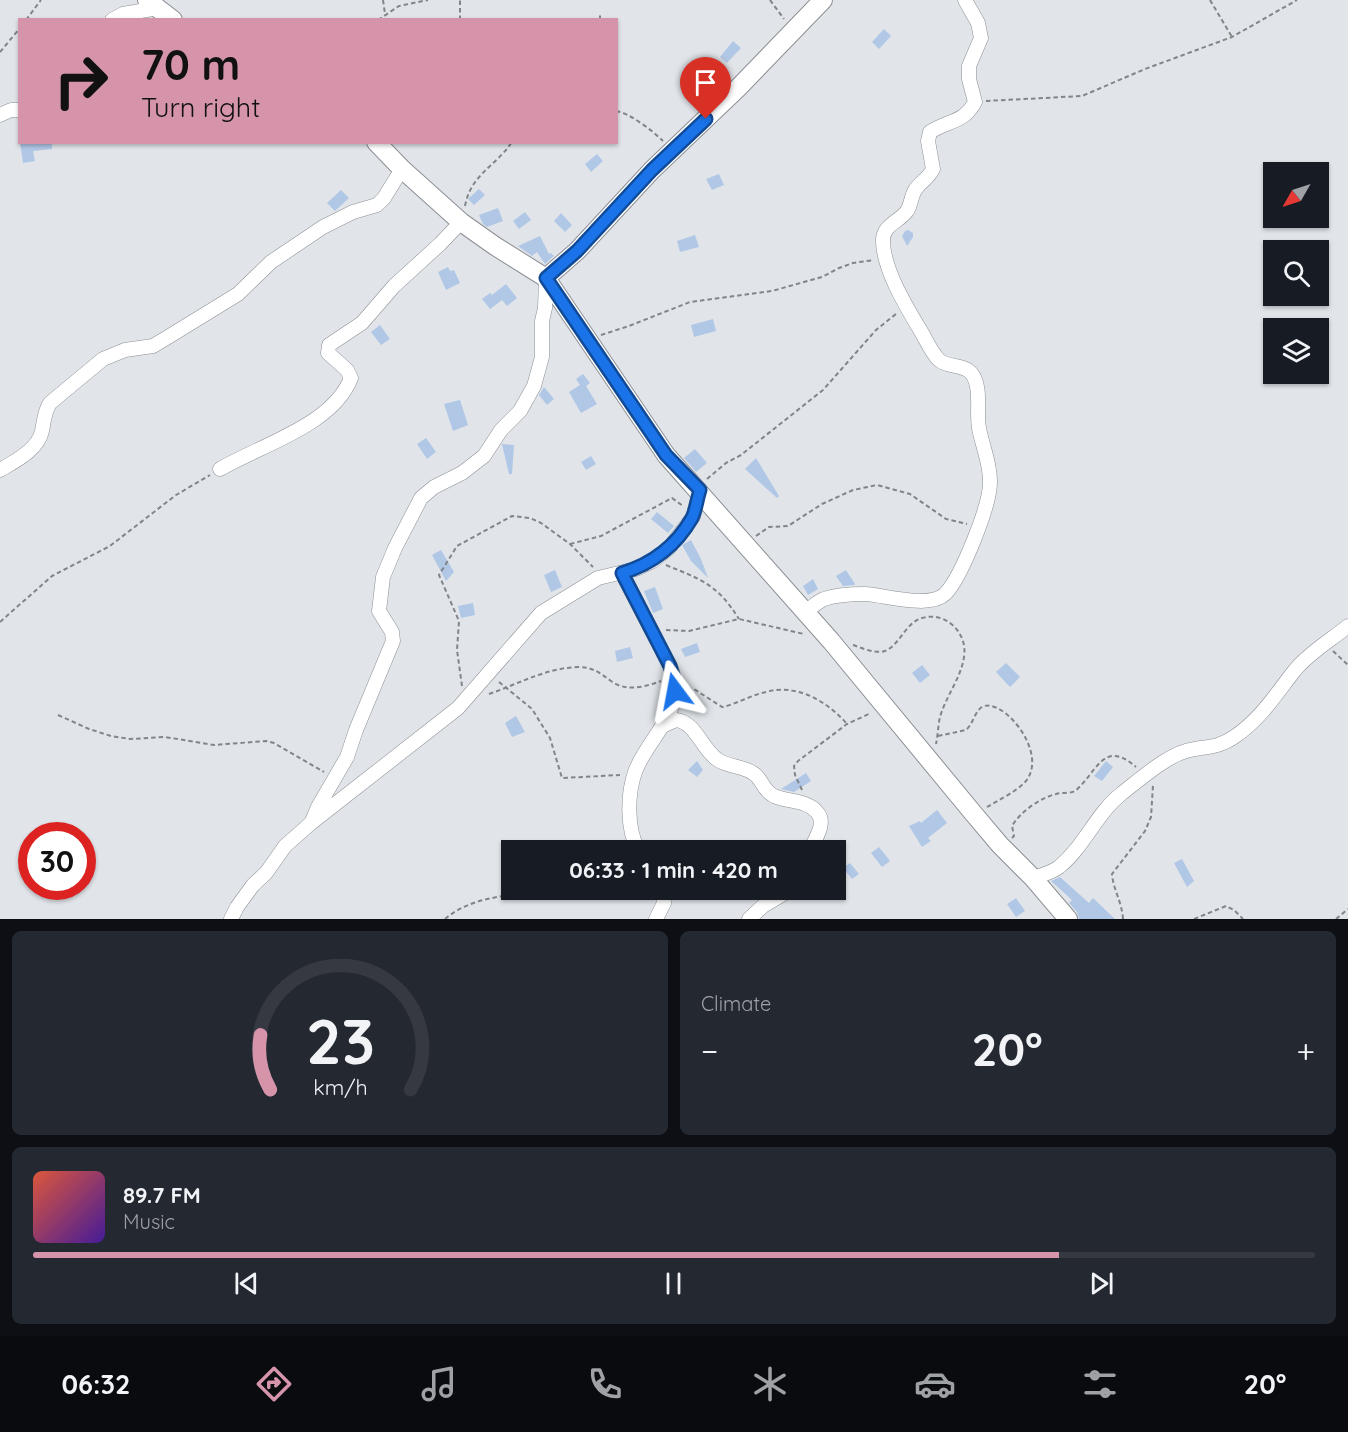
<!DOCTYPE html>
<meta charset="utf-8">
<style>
body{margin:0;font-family:Quicksand,sans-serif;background:#242831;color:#f1f3f6;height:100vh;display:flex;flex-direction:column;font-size:22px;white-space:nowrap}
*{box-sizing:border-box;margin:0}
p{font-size:20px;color:#9ea1a6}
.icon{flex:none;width:33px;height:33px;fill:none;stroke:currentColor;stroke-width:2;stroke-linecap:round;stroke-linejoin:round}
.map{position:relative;height:919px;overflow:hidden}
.side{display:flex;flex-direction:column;gap:12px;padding:12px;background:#0d0f14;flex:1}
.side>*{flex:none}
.guide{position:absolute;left:18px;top:18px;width:600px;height:126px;border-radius:0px;box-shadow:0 2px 4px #0004;background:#d594aa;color:#111;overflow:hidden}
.needle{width:39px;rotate:231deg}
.fabs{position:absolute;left:1263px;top:162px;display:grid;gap:12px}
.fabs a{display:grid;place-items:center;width:66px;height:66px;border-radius:0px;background:#171b24;box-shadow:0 2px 4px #0004;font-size:30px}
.speed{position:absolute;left:18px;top:822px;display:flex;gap:12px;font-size:30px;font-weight:700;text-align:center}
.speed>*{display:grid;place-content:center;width:78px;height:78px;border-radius:50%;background:#171b24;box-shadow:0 2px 4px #0004;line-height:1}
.speed .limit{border:9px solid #d22;background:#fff;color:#111}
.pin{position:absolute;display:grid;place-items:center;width:51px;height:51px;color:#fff;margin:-62px -26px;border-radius:50% 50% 50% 0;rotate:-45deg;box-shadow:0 0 6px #0007}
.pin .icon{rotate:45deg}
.me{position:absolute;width:66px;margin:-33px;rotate:347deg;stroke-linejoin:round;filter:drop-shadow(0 0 4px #0008)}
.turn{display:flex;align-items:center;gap:21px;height:126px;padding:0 24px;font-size:27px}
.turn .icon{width:78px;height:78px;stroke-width:2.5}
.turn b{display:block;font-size:42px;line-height:51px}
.big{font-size:45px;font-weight:800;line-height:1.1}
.side .card{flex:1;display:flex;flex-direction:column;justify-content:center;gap:9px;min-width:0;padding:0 21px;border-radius:9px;background:#242831}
.side .dial{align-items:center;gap:0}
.dial svg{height:156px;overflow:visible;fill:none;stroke:#363941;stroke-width:7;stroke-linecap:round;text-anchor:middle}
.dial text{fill:#f1f3f6;stroke:none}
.song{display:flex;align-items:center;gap:18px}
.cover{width:72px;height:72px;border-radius:9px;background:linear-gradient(135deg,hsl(10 70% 55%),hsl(260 70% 35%))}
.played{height:6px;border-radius:3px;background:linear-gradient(90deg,#d594aa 80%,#363941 80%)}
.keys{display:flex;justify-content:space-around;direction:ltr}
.heat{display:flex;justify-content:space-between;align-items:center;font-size:33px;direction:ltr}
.side .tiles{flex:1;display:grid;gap:12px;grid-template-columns:1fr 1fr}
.card:last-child{grid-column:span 2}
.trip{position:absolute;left:501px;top:840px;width:345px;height:60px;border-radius:0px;background:#171b24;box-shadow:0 2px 4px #0004;font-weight:800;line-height:60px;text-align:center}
.tabs{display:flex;height:96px;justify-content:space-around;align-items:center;background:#090b0e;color:#9ea1a6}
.tabs .icon{width:42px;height:42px}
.tabs .selected{color:#d594aa}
.tabs b{font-size:27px;color:#f1f3f6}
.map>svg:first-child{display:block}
</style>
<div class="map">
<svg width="1348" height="919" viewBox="0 0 1348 919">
<rect width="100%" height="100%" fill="#e1e5ea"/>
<g fill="#b1c7e6">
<polygon points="884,29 891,36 879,49 872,42"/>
<polygon points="733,41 741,48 727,63 720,57"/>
<polygon points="20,142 52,142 52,149 33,151 35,161 23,163"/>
<polygon points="597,154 603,161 591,172 585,164"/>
<polygon points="719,174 724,185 712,190 706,179"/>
<polygon points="479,189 485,195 474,205 468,199"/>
<polygon points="341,190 349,198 335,211 327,203"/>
<polygon points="498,208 503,221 487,227 483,224 479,215"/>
<polygon points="525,212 531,220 519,229 513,221"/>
<polygon points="561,213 572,225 565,232 554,221"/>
<polygon points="908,230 913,233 913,237 907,246 902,236 905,231"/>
<polygon points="695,235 699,247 680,252 677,241"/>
<polygon points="540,236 549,254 551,253 554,256 545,264 537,252 532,256 518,246"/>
<polygon points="448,267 450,271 454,270 460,283 446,290 438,272"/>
<polygon points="506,284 517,298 507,306 502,300 490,309 482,299 490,293 492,295"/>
<polygon points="713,319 716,331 694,337 691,325"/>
<polygon points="380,325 390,339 381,345 371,332"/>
<polygon points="583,374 590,383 586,386 597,404 581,413 569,392 580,385 576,379"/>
<polygon points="544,387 554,399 547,405 539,395"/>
<polygon points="460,400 468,425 453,431 444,404"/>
<polygon points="426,438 436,452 427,459 417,444"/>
<polygon points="502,444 514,445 512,474 509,474"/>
<polygon points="695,449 707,463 696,472 684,458"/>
<polygon points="591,456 596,464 586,470 581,462"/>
<polygon points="756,458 779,496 777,498 745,469"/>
<polygon points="657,512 674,526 668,533 651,519"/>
<polygon points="691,540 701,559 708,578 691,561 682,545"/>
<polygon points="441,550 454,572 446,581 432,555"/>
<polygon points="555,570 562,587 551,592 544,575"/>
<polygon points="846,570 855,584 854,585 843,586 836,576"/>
<polygon points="813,579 818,589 808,595 803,586"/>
<polygon points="655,587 663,609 653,613 644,591"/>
<polygon points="473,603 475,615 461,618 458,606"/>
<polygon points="697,643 700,652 685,657 681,649"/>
<polygon points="630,647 633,658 617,662 615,651"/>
<polygon points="1006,663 1020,677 1010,687 996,672"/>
<polygon points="922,665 930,675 920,683 912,673"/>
<polygon points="516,716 525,732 512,737 505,723"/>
<polygon points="697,761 703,770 697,777 688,770"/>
<polygon points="1106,761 1113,767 1102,781 1094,776"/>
<polygon points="806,773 811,781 794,792 781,789"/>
<polygon points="937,810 947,823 928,838 931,841 922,847 909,826 920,821 921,823"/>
<polygon points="879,847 890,861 882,867 871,853"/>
<polygon points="1182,859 1194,881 1187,887 1174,863"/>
<polygon points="850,863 859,874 852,879 843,868"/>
<polygon points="1060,877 1089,903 1093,898 1115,919 1079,919 1077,912 1069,903 1072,900 1051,881"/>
<polygon points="1016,898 1025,911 1016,917 1007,904"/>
</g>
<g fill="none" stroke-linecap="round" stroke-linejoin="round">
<defs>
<g id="street">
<polyline points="112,20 123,14 158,8"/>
<polyline points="0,115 11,110 20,110"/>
<path d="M220 469C261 445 333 425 351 378L347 370 328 353 329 345 362 323 394 286 440 244 461 222"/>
<path d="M0 470C15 461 38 450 42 431 44 422 44 412 50 403L103 359 125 350 153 346 168 337 238 294 271 262 323 227 353 212 377 205 384 198 402 169"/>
<path d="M622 573 670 666C689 711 648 736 635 772 627 795 627 829 638 850"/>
<path d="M805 612C811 608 817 602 824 599 836 595 852 594 865 594 885 595 929 609 945 594 961 578 991 504 990 481 990 462 982 445 979 428 976 411 982 388 972 374 965 364 948 368 939 360 932 353 927 342 922 333 907 308 884 271 883 242 882 225 899 222 907 211 911 205 911 197 915 190 920 182 929 178 933 169L928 141 930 132C948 120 964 123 975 102L969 79V66L981 38 978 23 965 0"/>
<path d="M665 725 676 720C696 722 702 750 718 760 729 767 743 766 753 773 763 779 761 789 774 796 788 802 807 800 817 812 827 823 815 839 810 850"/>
<polyline points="312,821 318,807 347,757 356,730 393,641 392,632 379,611 383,577 395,548 421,498 434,487 462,473 484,456 501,430 520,411 534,386 542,357 542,321 545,308 546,278"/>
<path d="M1033 878C1042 875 1051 873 1059 867 1084 847 1096 814 1121 794 1139 780 1165 757 1186 751 1204 746 1217 749 1234 737 1261 719 1276 694 1295 670 1310 652 1331 640 1348 626"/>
<polyline points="231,919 237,907 253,885 266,873 285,846 311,823 458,708 541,613 598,578 636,569 653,561 669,548 693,517 700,490"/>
<polyline points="656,919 664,903 662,890"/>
<polyline points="749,919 763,906 790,890"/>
</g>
<g id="secondary">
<polyline points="147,0 173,20"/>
<polyline points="376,142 402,169 461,222 495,246 546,278 666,455 831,641 973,813 1000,845 1033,878 1068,919"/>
<polyline points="546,278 577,251 652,170 738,88 823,0"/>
</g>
</defs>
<use href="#street" stroke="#8c8f94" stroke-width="15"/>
<use href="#secondary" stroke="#8c8f94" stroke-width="20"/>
<g stroke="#828588" stroke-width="2" stroke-dasharray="4.5 3" stroke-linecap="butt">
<polyline points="383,0 385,14"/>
<polyline points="770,0 784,19"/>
<polyline points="1210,0 1232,37"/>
<polyline points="26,20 41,0"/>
<polyline points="378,20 399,6 428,0"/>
<polyline points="460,20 460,0"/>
<polyline points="600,20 600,15"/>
<polyline points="0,52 20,28"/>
<polyline points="986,101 1082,96 1145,69 1232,37 1297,0"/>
<path d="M616 111C630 113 654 132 663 141"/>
<path d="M465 206C471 174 495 167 512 142"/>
<polyline points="601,335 629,326 690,302 772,291 822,277 839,268 853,263 874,260"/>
<polyline points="707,479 726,463 741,455 823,390 876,330 896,314"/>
<polyline points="756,536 769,527 788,526 822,504 853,490 877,485 910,494 946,519 967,524"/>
<polyline points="570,544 601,536 672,498 683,506"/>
<path d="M666 565C702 580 717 584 739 619"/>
<polyline points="0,622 52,576 110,546 176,495 210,475"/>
<polyline points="666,630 689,631 739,619 804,634"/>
<path d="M853 645C862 648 875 654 885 651 900 645 905 623 922 618 946 611 968 633 964 657 961 678 946 696 940 717 938 725 938 735 936 744"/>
<polyline points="1333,651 1348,665"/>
<polyline points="499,682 532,709 550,738 562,778 620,775"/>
<polyline points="462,686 457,650 459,621 439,575 457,546 512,516 530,518 541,523 570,544 593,567"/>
<path d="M687 688 694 689 722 707C737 704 751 695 766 692 797 683 828 702 847 724"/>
<path d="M489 694C518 684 546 668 578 667 593 667 600 673 611 681 625 692 646 687 661 681"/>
<polyline points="58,715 89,729 111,736 130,739 165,737 214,745 266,741 274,743 324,772"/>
<path d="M938 736 966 730C973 724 975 711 982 707 1002 696 1049 752 1026 781 1016 792 1000 799 987 807"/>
<polyline points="802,790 795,775 794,766 798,761 847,724 871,713"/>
<path d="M1012 838 1014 836 1012 826C1020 812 1040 798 1056 794 1062 792 1069 794 1075 791 1097 773 1103 738 1136 767"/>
<path d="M445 919C472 896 506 897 538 890"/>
<path d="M1123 919C1122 902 1113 889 1112 874L1145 831 1151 817 1153 785"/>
<polyline points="1194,919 1226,906 1234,910 1243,919"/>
<polyline points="1336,919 1348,909"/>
</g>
<use href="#street" stroke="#fff" stroke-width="14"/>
<use href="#secondary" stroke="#fff" stroke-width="18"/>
</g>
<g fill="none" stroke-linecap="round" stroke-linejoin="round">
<defs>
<path id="route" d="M675 691V682L670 666 622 573C652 564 676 546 692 518 696 510 697 499 700 490L666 455 546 278 577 251 652 170 706 119"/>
</defs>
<use href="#route" stroke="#114b97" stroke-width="15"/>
<use href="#route" stroke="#1a73e8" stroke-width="10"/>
</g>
</svg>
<div class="fabs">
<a><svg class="needle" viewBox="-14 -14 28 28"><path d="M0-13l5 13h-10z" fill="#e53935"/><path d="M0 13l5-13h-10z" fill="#9ea1a6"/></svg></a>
<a><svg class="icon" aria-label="search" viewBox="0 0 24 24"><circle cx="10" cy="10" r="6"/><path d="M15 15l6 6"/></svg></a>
<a><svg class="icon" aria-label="layers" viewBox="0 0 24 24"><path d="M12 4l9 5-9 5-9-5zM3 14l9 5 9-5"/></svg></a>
</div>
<div class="speed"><div class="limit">30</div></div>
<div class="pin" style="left:706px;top:119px;background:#d93025"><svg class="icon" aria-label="arrive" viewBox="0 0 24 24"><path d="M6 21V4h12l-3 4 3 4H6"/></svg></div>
<svg class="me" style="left:675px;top:691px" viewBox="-20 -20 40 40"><path d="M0-17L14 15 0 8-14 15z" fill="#1a73e8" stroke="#fff" stroke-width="4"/></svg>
<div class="trip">06:33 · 1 min · 420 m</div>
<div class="guide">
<div class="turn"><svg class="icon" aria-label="right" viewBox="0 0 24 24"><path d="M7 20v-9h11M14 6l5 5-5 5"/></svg><div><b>70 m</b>Turn right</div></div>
</div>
</div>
<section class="side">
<div class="tiles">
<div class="card dial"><svg viewBox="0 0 100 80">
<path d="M14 69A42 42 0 1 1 86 69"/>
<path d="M14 69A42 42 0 0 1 9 41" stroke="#d594aa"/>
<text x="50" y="56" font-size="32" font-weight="700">23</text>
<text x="50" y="72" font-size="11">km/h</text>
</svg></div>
<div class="card"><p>Climate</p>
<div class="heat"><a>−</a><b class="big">20°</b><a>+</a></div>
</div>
<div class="card">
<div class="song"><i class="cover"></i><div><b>89.7 FM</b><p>Music</p></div></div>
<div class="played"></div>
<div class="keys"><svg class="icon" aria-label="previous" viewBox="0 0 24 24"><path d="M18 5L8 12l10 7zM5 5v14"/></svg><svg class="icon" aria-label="pause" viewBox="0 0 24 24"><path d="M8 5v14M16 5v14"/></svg><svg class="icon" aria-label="next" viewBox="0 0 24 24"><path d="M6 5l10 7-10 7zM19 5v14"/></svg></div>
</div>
</div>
</section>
<nav class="tabs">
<b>06:32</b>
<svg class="icon selected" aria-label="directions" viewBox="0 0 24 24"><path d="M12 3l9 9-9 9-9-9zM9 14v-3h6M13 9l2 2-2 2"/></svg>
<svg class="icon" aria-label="music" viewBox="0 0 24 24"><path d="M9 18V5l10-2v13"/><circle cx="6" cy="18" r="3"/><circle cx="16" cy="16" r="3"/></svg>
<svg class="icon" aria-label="phone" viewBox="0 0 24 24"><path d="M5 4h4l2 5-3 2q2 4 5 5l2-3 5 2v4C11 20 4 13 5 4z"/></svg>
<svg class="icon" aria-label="climate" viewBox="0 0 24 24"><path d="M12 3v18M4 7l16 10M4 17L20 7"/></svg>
<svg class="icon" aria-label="car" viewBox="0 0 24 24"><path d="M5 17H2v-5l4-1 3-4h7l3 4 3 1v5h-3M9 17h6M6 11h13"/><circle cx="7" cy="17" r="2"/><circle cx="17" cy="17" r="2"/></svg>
<svg class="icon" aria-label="filters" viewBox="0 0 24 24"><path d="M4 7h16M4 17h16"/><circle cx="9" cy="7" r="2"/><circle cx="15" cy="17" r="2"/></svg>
<b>20°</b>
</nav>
